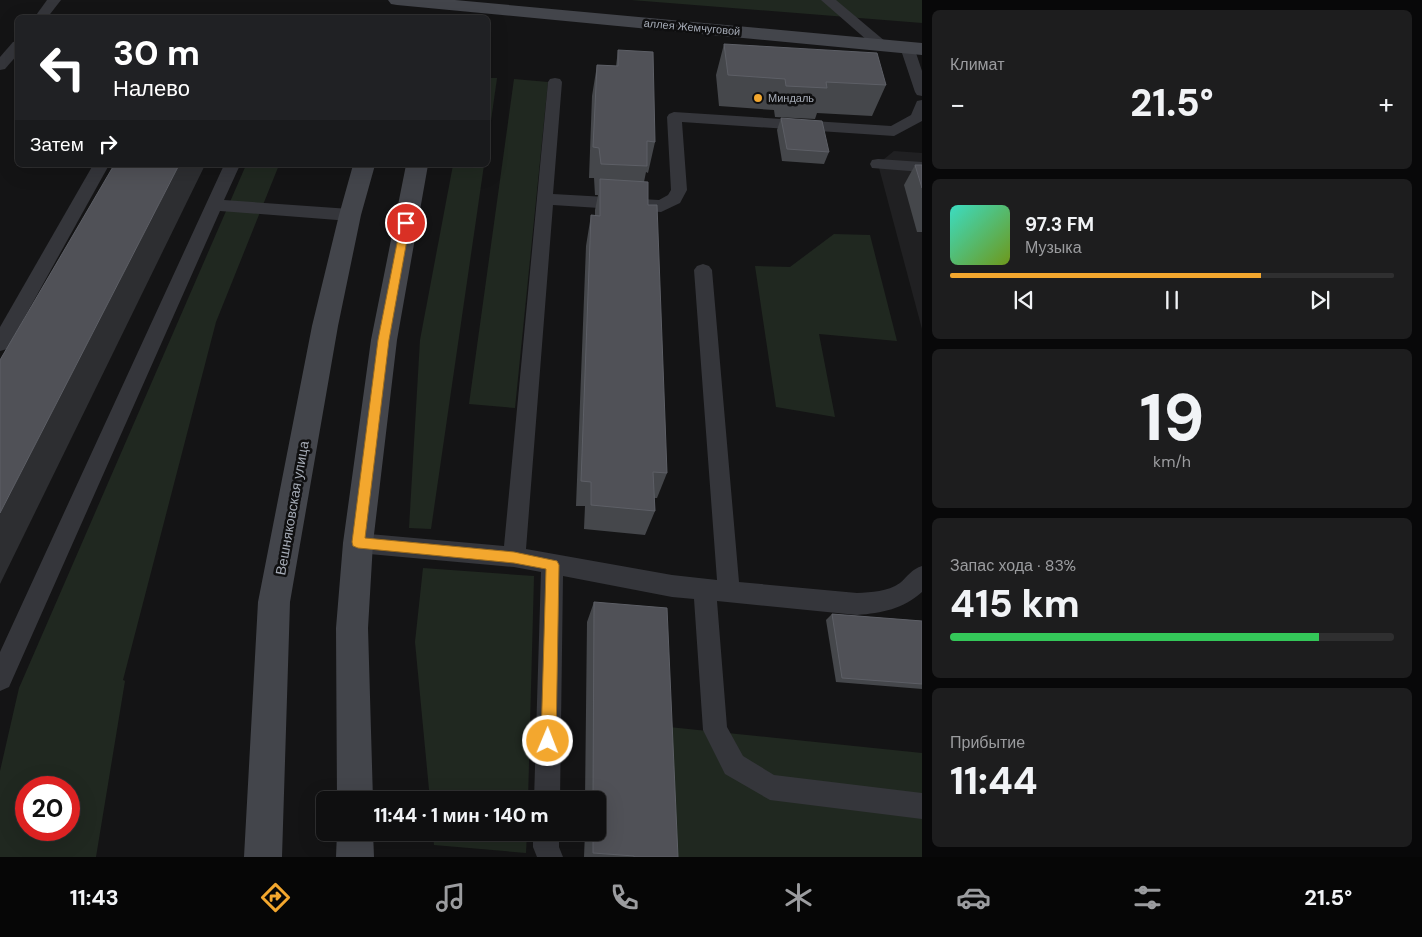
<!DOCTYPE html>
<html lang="ru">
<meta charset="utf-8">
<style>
body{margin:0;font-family:"DM Sans",sans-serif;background:#1d1d1e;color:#f1f3f6;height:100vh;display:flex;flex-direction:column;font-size:19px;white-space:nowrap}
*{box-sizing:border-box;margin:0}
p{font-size:16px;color:#9b9c9f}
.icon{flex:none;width:28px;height:28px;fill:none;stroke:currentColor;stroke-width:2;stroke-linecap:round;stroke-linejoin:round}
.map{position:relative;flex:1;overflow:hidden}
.side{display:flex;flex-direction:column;gap:10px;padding:10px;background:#080809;width:500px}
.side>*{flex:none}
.hud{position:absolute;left:15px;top:15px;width:475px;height:152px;border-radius:8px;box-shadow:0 5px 20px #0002,0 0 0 1px #2f2f30;background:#202124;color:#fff;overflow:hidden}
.speed{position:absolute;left:15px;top:776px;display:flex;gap:10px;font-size:25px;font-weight:700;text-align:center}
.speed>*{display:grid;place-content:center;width:65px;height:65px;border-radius:50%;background:#0f0f10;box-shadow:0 5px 20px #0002,0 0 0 1px #2f2f30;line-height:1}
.speed .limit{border:8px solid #d22;background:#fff;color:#111}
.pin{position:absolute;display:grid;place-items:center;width:42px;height:42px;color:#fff;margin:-21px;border:2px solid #fff;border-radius:50%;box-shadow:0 1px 5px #0007}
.me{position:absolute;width:55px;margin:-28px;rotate:1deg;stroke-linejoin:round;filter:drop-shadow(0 0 4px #0008)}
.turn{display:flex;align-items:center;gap:18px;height:105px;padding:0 15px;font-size:22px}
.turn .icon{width:65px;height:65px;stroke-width:2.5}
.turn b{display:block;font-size:35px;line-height:42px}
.then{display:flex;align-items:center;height:48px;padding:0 15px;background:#0003;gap:10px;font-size:19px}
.big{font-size:38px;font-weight:800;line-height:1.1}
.side .widget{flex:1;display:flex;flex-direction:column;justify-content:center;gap:8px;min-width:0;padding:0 18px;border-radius:8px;background:#1d1d1e}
.side .dial{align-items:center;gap:0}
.dial b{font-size:65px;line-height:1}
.song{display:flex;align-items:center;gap:15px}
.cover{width:60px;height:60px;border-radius:8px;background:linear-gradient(135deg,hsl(170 70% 55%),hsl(80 70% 35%))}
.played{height:5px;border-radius:2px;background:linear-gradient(90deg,#f3a72e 70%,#2f2f30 70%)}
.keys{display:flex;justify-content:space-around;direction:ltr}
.heat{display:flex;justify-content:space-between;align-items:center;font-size:28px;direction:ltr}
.charge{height:8px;border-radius:4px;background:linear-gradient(90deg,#34c759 83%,#2f2f30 0)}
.trip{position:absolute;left:316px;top:791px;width:290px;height:50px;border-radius:8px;background:#0f0f10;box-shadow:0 5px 20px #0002,0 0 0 1px #2f2f30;font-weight:800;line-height:50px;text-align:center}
.tab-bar{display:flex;height:80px;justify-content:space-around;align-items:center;background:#060606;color:#9b9c9f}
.tab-bar .icon{width:35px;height:35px}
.tab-bar .active{color:#f3a72e}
.tab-bar b{font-size:22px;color:#f1f3f6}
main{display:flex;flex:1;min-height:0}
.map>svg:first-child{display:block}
</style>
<main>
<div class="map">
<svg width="922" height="857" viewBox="0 0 922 857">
<rect width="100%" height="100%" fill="#141415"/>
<polygon fill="#202022" points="894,151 922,153 922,329 878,164"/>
<g fill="#202820" fill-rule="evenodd">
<polygon points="631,0 922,0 922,23"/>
<polygon points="488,78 497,78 488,142"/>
<polygon points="514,79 548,82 515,408 469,404"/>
<path d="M246 165H279L216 322 123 680 125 681 96 857H0V771L19 688ZM26 788H69V830H26Z"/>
<polygon points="453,165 484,165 431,529 409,528 420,340"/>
<polygon points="834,234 870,235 897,341 819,334 835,417 776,407 755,266 790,267"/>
<polygon points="423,568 534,576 528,800 430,800 415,642"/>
<polygon points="659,726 922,753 922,857 664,857"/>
<polygon points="433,833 527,833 526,853 434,845"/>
</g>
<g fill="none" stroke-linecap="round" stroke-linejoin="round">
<g fill="#35363b" fill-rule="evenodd">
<polygon points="47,0 61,0 47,18 34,18"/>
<polygon points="821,0 836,0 886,42 888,45 886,48 876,48"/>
<polygon points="18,41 18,54 5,69 0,70 0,57 13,42"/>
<polygon points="907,43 914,47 922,71 922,96 917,95 915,92 900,47"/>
<path d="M555 78 560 79 562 82 553 194 659 200 668 195 671 190 667 117 669 114 674 112 891 126 911 115 917 101 922 100V121L894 136 682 122 687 190 680 203 661 212 553 205 526 549 672 575 717 580 694 270 697 266 703 264 709 266 712 270 739 582 857 593C872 592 887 592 900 583 908 576 912 569 922 566V592C903 609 882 613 857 615L717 601 727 727 743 756 774 775 922 793V819L770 800 725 774 703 730 694 599 672 597 563 576 560 800H534L541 572 514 567 358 553 350 550 347 543 350 536 358 533 504 546 548 82 550 79Z"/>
<polygon points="878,159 922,162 922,172 872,168 870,164 872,160"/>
<polygon points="93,165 109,165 7,349 0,351 0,327"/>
<polygon points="224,165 240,165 224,200 350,209 356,211 358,215 356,219 350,221 220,211 9,687 0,691 0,652"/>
<polygon points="533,832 559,832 559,847 563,857 537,857 533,847"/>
</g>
<g fill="#43454b" fill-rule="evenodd">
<polygon points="388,0 455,0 922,43 922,55 397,5 391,4"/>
<polygon points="353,165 375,165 361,215 338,326 290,602 282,857 244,857 258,602 312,326 339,215"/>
<polygon points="406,165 428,165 397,340 373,543 368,628 373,800 337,800 336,628 343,543 371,340"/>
<polygon points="337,832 373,832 374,857 336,857"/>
</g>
</g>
<g fill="#45474b">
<polygon points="724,44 886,85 872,116 817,113 815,119 775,117 774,110 719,106 716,75"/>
<polygon points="618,50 655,142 648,173 646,172 644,182 648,205 667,473 657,498 654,498 655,511 645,535 584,529 585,506 576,506 586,246 591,215 595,216 595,210 598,195 595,195 594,178 589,178 592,96 597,65 616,66"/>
<polygon points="781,118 829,152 824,164 782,161 777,130"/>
<polygon points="915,165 922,165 922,232 917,232 904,185"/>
<polygon points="594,602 678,857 584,857 585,832 598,832 598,800 585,800 587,622"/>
<polygon points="832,614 922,621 922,689 836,682 826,620"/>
</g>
<polygon fill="#2d2e31" points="179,165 205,165 0,584 0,513"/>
<g fill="#505157" stroke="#5d5f66">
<polygon points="724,44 877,53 886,85 826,82 827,88 786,86 785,79 728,75"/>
<polygon points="618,50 653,52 655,142 647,141 647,166 601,164 599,148 593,147 597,65 618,66"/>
<polygon points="781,118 822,121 829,152 787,149"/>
<polygon points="114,165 179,165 0,513 0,360"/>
<polygon points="915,165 922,165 922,188"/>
<polygon points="600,179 648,182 648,205 657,205 667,473 653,472 655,511 591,505 591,482 581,481 591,215 600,216"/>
<polygon points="594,602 667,608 678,857 634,857 634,856 593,853 593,832 598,832 598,800 593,800"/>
<polygon points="832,614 922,621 922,684 842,678"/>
</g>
<polygon fill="#f3a72e" stroke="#9e6d1e" points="406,220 410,223 389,340 365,538 514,552 557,561 559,565 556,741 553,746 548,748 543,746 541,741 546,569 514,563 358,548 353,546 352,542 378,340 401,223"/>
<circle fill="#f3a72e" stroke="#0f0f10" stroke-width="2" cx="758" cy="98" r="5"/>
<g text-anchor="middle" stroke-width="5" stroke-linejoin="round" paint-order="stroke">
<g font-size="11" fill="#a5abb6" stroke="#0f0f10">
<text transform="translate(692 27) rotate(5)" y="4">аллея Жемчуговой</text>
</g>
<g font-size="11" fill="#a5abb6" stroke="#0f0f10" text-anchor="start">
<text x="768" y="102">Миндаль</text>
</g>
<g font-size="14" fill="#a5abb6" stroke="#0f0f10">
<text transform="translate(292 508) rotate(-80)" y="5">Вешняковская улица</text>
</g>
</g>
</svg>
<div class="speed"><div class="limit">20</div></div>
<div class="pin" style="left:406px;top:223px;background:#d93025"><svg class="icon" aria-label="arrive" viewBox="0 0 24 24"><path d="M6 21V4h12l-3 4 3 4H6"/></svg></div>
<svg class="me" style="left:548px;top:741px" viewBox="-20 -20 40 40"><circle r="17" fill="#f3a72e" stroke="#fff" stroke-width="3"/><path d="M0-11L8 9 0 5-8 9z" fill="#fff"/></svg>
<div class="trip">11:44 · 1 мин · 140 m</div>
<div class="hud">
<div class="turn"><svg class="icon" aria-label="left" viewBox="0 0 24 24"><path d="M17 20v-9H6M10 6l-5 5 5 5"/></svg><div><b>30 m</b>Налево</div></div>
<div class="then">Затем<svg class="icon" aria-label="right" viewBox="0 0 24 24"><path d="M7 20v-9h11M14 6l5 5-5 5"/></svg></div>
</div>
</div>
<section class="side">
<div class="widget"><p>Климат</p>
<div class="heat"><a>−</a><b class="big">21.5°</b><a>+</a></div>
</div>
<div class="widget">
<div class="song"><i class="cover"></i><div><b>97.3 FM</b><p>Музыка</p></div></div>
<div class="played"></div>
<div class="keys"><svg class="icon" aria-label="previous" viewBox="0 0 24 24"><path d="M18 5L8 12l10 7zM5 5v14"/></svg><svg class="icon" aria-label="pause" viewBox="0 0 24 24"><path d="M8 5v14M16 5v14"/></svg><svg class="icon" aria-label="next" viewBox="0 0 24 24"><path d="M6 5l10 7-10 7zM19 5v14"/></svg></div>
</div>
<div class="widget dial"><b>19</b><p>km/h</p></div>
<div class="widget"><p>Запас хода · 83%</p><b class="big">415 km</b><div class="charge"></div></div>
<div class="widget"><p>Прибытие</p><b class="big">11:44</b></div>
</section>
</main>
<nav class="tab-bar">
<b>11:43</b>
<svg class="icon active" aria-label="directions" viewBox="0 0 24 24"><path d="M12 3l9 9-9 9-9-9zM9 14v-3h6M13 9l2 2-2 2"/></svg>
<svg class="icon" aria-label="music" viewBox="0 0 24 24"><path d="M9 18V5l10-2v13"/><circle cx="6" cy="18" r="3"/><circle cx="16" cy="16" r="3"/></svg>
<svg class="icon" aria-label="phone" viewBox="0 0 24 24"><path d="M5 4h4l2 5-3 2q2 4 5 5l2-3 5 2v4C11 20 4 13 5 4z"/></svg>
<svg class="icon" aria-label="climate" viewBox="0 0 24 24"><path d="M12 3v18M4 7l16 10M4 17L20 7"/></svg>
<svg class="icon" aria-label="car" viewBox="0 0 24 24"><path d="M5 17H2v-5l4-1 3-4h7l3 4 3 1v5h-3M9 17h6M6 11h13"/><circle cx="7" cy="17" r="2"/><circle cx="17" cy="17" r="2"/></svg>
<svg class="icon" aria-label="filters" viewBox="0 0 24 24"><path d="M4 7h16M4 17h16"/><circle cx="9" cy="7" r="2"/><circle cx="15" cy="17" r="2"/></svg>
<b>21.5°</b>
</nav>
